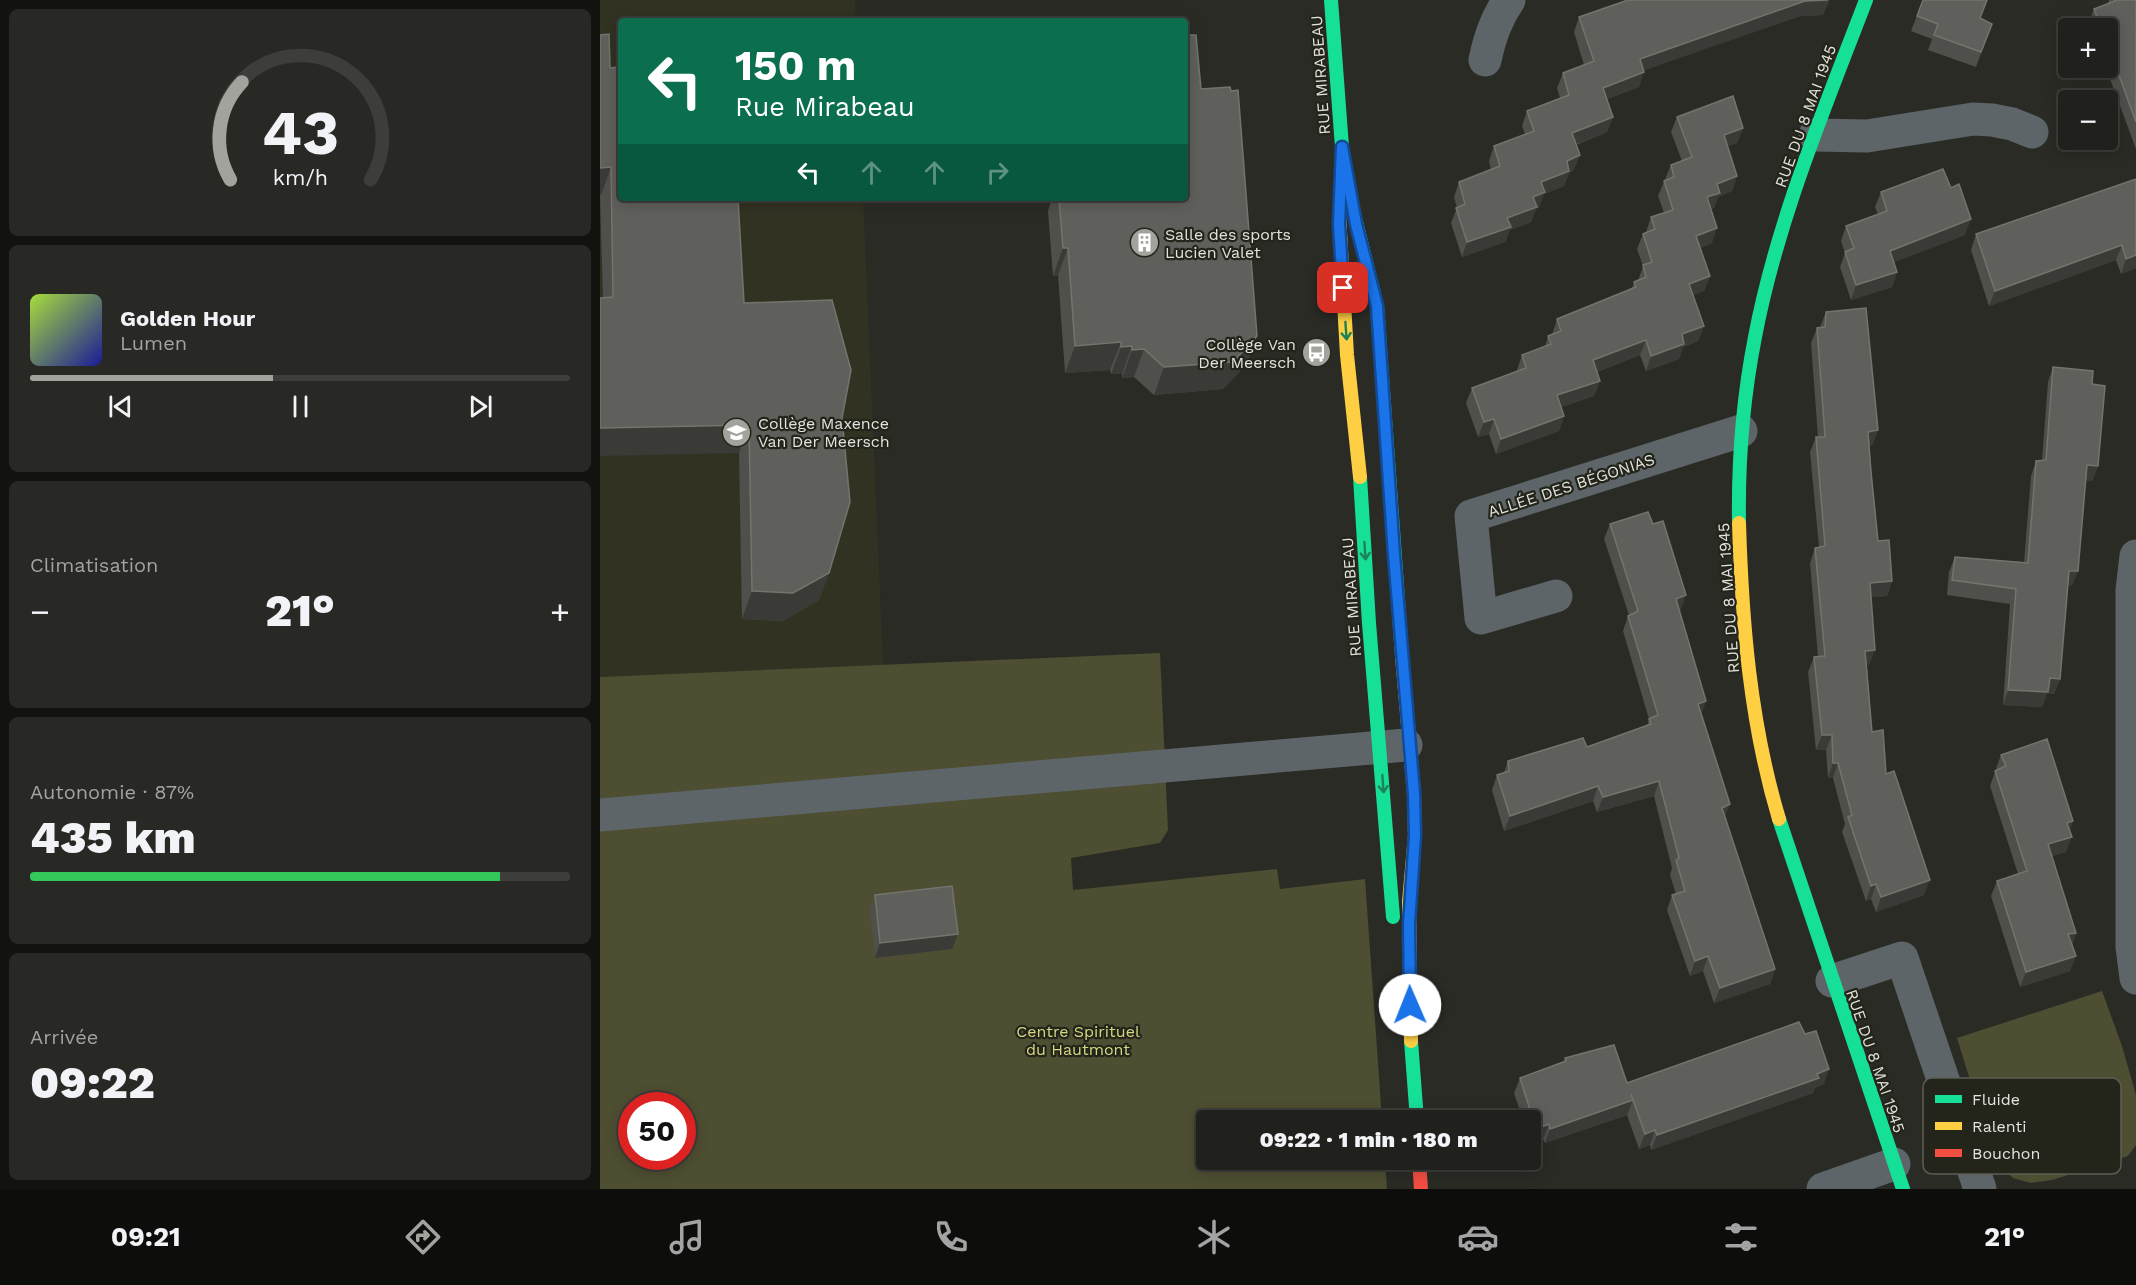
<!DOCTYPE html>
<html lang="fr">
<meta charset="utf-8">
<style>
body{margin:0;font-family:"Work Sans",sans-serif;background:#282825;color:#f1f3f6;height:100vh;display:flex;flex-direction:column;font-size:22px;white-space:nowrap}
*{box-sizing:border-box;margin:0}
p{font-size:20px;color:#a2a3a3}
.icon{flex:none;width:33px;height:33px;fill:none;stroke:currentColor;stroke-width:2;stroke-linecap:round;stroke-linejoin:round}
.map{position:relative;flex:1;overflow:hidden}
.panel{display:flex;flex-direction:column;gap:9px;padding:9px;background:#12120f;width:600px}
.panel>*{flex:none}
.guide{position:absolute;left:18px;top:18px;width:570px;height:183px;border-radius:6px;box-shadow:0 3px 15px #0003,0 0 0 2px #3d3e3b;background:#0b6e4f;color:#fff;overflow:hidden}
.fabs{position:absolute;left:1458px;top:18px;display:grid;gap:12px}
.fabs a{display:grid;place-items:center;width:60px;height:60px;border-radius:6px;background:#20201c;box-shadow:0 3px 15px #0003,0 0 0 2px #3d3e3b;font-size:30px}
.speed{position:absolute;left:18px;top:1092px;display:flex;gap:12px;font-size:30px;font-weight:700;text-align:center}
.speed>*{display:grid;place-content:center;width:78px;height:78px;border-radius:50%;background:#20201c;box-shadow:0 3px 15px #0003,0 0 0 2px #3d3e3b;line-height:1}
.speed .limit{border:9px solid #d22;background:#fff;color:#111}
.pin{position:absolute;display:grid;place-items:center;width:51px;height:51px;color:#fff;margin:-26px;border-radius:12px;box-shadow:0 3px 9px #0006}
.me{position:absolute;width:66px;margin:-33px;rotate:359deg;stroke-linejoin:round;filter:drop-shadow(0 0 4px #0008)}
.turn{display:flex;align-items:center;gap:21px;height:126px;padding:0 18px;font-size:27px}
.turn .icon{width:78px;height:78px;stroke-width:2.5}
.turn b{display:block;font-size:42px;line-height:51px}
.lanes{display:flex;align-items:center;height:57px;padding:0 18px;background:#0003;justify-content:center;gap:30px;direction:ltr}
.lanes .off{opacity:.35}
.big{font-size:45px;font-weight:800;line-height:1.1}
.panel .tile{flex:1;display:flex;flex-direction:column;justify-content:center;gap:9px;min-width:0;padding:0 21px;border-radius:9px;background:#282825}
.panel .dial{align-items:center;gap:0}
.dial svg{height:156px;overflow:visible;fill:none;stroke:#3d3e3b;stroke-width:7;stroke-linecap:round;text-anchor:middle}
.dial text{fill:#f1f3f6;stroke:none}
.song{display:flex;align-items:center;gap:18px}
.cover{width:72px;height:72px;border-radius:9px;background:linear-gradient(135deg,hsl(80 70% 55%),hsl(240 70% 35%))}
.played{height:6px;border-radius:3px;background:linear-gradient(90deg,#a3a39d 45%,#3d3e3b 45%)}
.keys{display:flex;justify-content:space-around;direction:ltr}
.heat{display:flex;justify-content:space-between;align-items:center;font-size:33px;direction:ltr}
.charge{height:9px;border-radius:4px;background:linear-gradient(90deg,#34c759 87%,#3d3e3b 0)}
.trip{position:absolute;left:596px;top:1110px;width:345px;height:60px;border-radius:6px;background:#20201c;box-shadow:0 3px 15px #0003,0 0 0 2px #3d3e3b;font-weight:800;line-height:60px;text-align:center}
.dock{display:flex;height:96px;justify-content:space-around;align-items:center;background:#0d0d0b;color:#a2a3a3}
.dock .icon{width:42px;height:42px}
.dock .selected{color:#a3a39d}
.dock b{font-size:27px;color:#f1f3f6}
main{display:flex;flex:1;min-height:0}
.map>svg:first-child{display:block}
</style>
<main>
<section class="panel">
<div class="tile dial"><svg viewBox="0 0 100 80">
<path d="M14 69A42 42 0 1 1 86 69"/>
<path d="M14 69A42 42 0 0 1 20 19" stroke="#a3a39d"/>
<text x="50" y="56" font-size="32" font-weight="700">43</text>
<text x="50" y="72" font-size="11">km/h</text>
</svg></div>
<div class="tile">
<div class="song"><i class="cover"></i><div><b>Golden Hour</b><p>Lumen</p></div></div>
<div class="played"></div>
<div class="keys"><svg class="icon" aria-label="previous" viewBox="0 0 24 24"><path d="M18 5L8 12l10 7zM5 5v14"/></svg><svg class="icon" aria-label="pause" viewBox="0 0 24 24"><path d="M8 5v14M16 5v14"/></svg><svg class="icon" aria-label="next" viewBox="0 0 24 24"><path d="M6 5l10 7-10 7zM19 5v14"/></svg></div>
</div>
<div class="tile"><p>Climatisation</p>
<div class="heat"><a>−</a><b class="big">21°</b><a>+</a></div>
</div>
<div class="tile"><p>Autonomie · 87%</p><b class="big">435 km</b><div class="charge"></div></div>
<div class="tile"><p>Arrivée</p><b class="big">09:22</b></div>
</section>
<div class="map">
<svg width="1536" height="1189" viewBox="0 0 1536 1189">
<rect width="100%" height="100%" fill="#2b2b26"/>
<polygon fill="#323223" points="0,0 255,0 256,21 21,21 21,198 263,198 283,665 0,677"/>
<g fill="#4e4e32" fill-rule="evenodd">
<path d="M560 653 568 830 560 843 471 858 473 890 677 869 680 889 765 879 782 1120H606V1160H785L787 1189H0V677ZM32 1106H82V1156H32Z"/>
<polygon points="1502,991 1522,1046 1536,1095 1536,1145 1528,1156 1452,1180 1431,1183 1413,1178 1395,1161 1357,1038"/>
</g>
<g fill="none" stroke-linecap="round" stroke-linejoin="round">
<g stroke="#5d6568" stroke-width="33">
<path d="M885 60C890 37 896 19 909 0"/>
<polyline points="1215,135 1267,136 1373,119 1392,120 1412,124 1432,132"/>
<polyline points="1536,556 1532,590 1532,947 1536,978"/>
<polyline points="956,596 881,618 871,516 1141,431"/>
<polyline points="0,815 806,745"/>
<polyline points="1232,981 1302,958 1380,1189"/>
<polyline points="1223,1189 1294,1164"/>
</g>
<g stroke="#16e098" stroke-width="14">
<polyline points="731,0 742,147 753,210 777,306 802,656"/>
<polyline points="760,477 769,623 793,917"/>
<path d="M1139 523C1138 460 1143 398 1155 337 1177 221 1224 110 1266 0"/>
<polyline points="1179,819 1303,1189"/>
<polyline points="811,1041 817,1120"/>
</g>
<g stroke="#ffcf43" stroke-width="14">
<polyline points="739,214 747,355 760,477"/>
<path d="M1139 523C1142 623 1150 722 1179 819"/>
<polyline points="802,656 814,794 815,835 809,902 811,1041"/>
</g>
<polyline stroke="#f24e42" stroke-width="14" points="819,1160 821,1189"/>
</g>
<g fill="#4f4f4b">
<polygon points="1323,0 1380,18 1392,24 1376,67 1328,50 1332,39 1311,31"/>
<polygon points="1509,0 1536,0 1536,149 1506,68 1508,68 1508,28 1492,28 1489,22 1494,9 1508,4"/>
<polygon points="1223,15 1200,16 1043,70 1039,87 1007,99 1013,117 1007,132 976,145 974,170 969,173 964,186 944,194 939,207 936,209 931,222 910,230 905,242 862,257 851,223 857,208 854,197 859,182 891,170 889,161 894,146 925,134 922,126 927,111 960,98 957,88 963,73 984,65 974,32 979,17"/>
<polygon points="0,35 10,68 19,109 144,303 242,418 229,573 219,600 183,621 142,619 139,453 3,298 0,195"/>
<polygon points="601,89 657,336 647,364 623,389 554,395 534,377 522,378 522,374 511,374 510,370 465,373 458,275 453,276 448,211 452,198 585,198"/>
<polygon points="1077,117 1143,128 1137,143 1127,146 1137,176 1132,191 1118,197 1114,208 1111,209 1112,243 1100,248 1110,276 1104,291 1093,295 1104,326 1098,341 1083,347 1079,359 1046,371 1040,355 997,372 1000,381 994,396 961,407 964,416 959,431 896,454 889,434 878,437 866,403 872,388 917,371 917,370 922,355 945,347 948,336 952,335 957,319 1032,288 1034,282 1038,281 1043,266 1037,249 1043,234 1046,232 1051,217 1064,213 1058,196 1071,165 1082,161 1071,132"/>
<polygon points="1536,179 1536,268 1521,274 1516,260 1389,306 1371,250 1376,234"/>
<polygon points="1281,192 1365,235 1294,262 1297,272 1292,287 1251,300 1240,267 1245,253 1241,241 1246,226 1278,214 1275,207"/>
<polygon points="1226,312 1278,430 1272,445 1269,446 1278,541 1292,581 1287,596 1271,597 1269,665 1267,665 1272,732 1324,895 1276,912 1271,899 1266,901 1242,832 1245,824 1233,778 1228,778 1226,750 1216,750 1208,672 1214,657 1218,657 1210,563 1215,548 1219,547 1210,452 1216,437 1218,437 1211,343 1217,328 1220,327"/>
<polygon points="1453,367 1492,384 1498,466 1492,481 1486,480 1472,586 1468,586 1460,679 1454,694 1447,693 1442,707 1403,705 1410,604 1347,595 1349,572 1355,557 1424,562 1431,476 1436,461 1442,460 1448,382"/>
<polygon points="1010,524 1081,610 1079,610 1101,715 1125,817 1175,969 1170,984 1114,1003 1103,971 1090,976 1067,910 1072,895 1076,894 1070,875 1072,868 1054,796 997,812 993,801 904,831 892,790 897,775 904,773 908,761 987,747 1047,726 1049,719 1023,631 1028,616 1029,615 1004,539"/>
<polygon points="1401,755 1470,831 1466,852 1452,856 1476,933 1472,946 1470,971 1420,987 1391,896 1397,881 1418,874 1390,786"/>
<polygon points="275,895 358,934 352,949 275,958 270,910"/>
<polygon points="965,1058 1027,1083 1224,1084 1215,1088 1213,1093 1051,1150 1050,1145 1039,1149 1027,1115 945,1143 943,1139 930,1144 930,1120 923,1120 914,1093 920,1078 964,1061"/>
</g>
<g fill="#3a3a36">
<polygon points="1230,0 1223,15 1200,16 1034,74 1040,59 1205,1"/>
<polygon points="1044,72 1039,87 997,103 1003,88"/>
<polygon points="1013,117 1007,132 966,148 972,133"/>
<polygon points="1143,128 1137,143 1118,150 1124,135"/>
<polygon points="980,155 974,170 969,173 964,186 944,194 939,207 936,209 931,222 910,230 905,242 862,257 867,242 907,218 933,197 941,182 967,161"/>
<polygon points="11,167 1,195 0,195 0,168"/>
<polygon points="1137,176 1132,191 1118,197 1114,208 1102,212 1107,197 1117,184"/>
<polygon points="1371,219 1365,235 1284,266 1290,251"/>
<polygon points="1117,228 1112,243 1091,251 1096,236"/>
<polygon points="1522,245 1516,260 1389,306 1395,291"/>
<polygon points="463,248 468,248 458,275 453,276"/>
<polygon points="1536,255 1536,268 1521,274 1526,259"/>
<polygon points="1297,272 1292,287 1251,300 1256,285"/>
<polygon points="1110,276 1104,291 1084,299 1089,284"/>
<polygon points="1104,326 1098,341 1083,347 1079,359 1046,371 1051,356 1082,334"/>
<polygon points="657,336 647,364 623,389 554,395 564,367"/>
<polygon points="1046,340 1040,355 988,375 993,360"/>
<polygon points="521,342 510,370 465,373 475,346"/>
<polygon points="532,346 522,374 511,374 521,347"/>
<polygon points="544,349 534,377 522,378 532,350"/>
<polygon points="1000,381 994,396 952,410 957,395"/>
<polygon points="964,416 959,431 896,454 901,439"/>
<polygon points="894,419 889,434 878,437 884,422"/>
<polygon points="149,425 139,453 0,456 0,428"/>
<polygon points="1278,430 1272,445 1262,447 1268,432"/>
<polygon points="1487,465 1498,466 1492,481 1481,480"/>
<polygon points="1469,571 1478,571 1472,586 1464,586"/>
<polygon points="229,573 219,600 183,621 142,619 152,591"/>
<polygon points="1292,581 1287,596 1265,598 1270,583"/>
<polygon points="1086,595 1081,610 1071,614 1076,599"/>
<polygon points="1275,650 1269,665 1260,666 1265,651"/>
<polygon points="1450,678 1460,679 1454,694 1447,693 1442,707 1403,705 1408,690"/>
<polygon points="1106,701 1101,716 1098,704"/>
<polygon points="1222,735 1232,735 1226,750 1216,750"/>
<polygon points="1233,763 1238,763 1233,778 1228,778"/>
<polygon points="1059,781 1054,796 997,812 1003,797"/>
<polygon points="998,786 993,801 904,831 910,816"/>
<polygon points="1130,804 1124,819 1122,808"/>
<polygon points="1473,821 1468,836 1467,823"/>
<polygon points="1472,837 1466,852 1443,859 1448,844"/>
<polygon points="1330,880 1324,895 1276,912 1281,897"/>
<polygon points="1276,884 1271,899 1266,901 1271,886"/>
<polygon points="1476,933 1471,948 1468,934"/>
<polygon points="358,934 352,949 275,958 280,943"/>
<polygon points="1108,956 1103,971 1090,976 1095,961"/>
<polygon points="1476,956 1470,971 1420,987 1426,972"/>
<polygon points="1175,969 1170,984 1114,1003 1120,988"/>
<polygon points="1229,1069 1224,1084 1215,1088 1213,1093 1051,1150 1057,1135"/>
<polygon points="1033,1100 1027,1115 945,1143 950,1129"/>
<polygon points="949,1124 943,1139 930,1144 936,1129"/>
<polygon points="1055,1130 1050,1145 1039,1149 1045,1134"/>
</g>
<g fill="#5f5f5b" stroke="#74746f" stroke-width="1.5">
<polygon points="1028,0 1228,0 1205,1 1040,59 1044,72 1003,88 1013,117 972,133 980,155 967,161 969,171 941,182 945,192 933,197 937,207 907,218 911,227 867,242 856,208 865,204 859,182 900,166 894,146 934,131 927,111 969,95 963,73 994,61 979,17"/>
<polygon points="1323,0 1387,0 1380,18 1392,24 1381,52 1334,35 1338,24 1317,16"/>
<polygon points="1515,0 1536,0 1536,122 1508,45 1508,28 1501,28 1494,9 1515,1"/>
<polygon points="9,34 10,68 18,67 19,109 21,109 21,198 138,198 144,303 232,300 251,370 242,418 250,502 229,573 193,593 152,591 149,425 0,428 0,298 13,297 11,167 0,168 0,35"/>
<polygon points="585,35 596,35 601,89 630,87 631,91 638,90 657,336 633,362 564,367 544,349 532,350 532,346 521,347 521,342 475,346 468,248 463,248 459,198 585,198"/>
<polygon points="1133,96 1143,128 1124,135 1137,176 1117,184 1120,193 1107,197 1117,228 1096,236 1110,276 1089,284 1104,326 1082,334 1084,344 1051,356 1046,340 993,360 1000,381 957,395 964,416 901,439 894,419 884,422 872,388 926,368 922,355 951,344 948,336 961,331 957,319 1036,287 1034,282 1046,277 1043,265 1052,262 1043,234 1055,229 1051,217 1073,210 1064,181 1074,177 1071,165 1092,157 1077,117"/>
<polygon points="1343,169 1351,188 1359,184 1371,219 1290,251 1297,272 1256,285 1245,252 1254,248 1246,226 1287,211 1281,192"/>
<polygon points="1536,179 1536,255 1526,259 1522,245 1395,291 1376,234"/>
<polygon points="1266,308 1278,430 1268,432 1271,472 1278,541 1289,540 1292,581 1270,583 1275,650 1265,651 1272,732 1283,730 1286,774 1294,771 1330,880 1281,897 1276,884 1271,886 1248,817 1252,815 1238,763 1233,763 1232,735 1222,735 1214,657 1225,656 1215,548 1225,546 1216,437 1225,437 1217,328 1225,327 1226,312"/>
<polygon points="1453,367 1493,371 1492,384 1505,386 1498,466 1487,465 1478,571 1469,571 1460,679 1450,678 1448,692 1408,690 1416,589 1352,580 1355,557 1428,563 1436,461 1446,460"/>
<polygon points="1048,512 1053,524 1063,521 1086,595 1076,599 1106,701 1098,704 1130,804 1122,808 1175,969 1120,988 1108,956 1095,961 1072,895 1085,891 1076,860 1079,858 1059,781 1003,797 998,786 910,816 897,775 909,771 908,761 983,738 987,747 1051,724 1049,719 1058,715 1028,616 1038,611 1010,524"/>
<polygon points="1447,739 1473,821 1467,823 1472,837 1448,844 1476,933 1468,934 1476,956 1426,972 1397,881 1427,871 1395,771 1406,766 1401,755"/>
<polygon points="352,886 358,934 280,943 275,895"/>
<polygon points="1199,1022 1205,1034 1216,1031 1229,1069 1217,1074 1219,1078 1057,1135 1055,1130 1045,1134 1031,1094 1033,1100 950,1129 949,1124 936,1129 920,1078 966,1061 965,1058 1014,1045 1027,1083"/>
</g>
<defs><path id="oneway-shaft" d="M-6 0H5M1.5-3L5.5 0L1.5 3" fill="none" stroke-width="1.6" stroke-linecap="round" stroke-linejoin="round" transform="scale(1.5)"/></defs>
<g stroke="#1c8259">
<use href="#oneway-shaft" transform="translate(746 331) rotate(86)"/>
<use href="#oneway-shaft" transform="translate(765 551) rotate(86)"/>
<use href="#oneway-shaft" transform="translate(783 784) rotate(86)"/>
</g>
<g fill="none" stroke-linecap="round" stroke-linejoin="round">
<defs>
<polyline id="route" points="743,288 739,224 742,147 756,224 777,306 794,555 814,794 815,835 809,924 810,1005"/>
</defs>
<use href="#route" stroke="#114b97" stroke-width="15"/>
<use href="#route" stroke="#1a73e8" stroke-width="10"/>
</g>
<defs>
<symbol id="building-disc" viewBox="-11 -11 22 22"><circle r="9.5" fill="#a3a39d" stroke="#23241a"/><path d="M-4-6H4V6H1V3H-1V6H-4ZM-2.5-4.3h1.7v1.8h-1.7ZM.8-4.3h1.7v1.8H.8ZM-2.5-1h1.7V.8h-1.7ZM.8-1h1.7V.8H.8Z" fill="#fff"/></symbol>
<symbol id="bus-disc" viewBox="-11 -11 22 22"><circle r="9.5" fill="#a3a39d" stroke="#23241a"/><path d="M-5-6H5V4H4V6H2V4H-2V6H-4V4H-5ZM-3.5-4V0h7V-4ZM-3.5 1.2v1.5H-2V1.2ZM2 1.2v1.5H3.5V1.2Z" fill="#fff"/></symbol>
<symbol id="school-disc" viewBox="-11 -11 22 22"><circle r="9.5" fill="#a3a39d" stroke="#23241a"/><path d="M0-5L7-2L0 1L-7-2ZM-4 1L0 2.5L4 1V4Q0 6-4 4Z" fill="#fff"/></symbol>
</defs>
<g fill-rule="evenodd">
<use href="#building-disc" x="528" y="226" width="33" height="33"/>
<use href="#bus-disc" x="700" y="336" width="33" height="33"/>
<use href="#school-disc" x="120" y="416" width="33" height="33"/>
</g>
<g text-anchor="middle" stroke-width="4.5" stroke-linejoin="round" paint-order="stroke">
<g font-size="16" fill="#e3e3dd" stroke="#23241a">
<text transform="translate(720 75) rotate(-94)" y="6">RUE MIRABEAU</text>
<text transform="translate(1205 116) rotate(-70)" y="6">RUE DU 8 MAI 1945</text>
<text transform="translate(971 485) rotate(-18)" y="6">ALLÉE DES BÉGONIAS</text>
<text transform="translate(751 597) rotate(-94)" y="6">RUE MIRABEAU</text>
<text transform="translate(1128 598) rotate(-94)" y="6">RUE DU 8 MAI 1945</text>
<text transform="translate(1276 1061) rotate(71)" y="6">RUE DU 8 MAI 1945</text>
</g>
<g font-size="16" fill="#e3e3dd" stroke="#23241a" text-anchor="start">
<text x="565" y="240">Salle des sports<tspan x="565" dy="18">Lucien Valet</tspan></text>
<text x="696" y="350" text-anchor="end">Collège Van<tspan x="696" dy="18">Der Meersch</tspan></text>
<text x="158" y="429">Collège Maxence<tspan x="158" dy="18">Van Der Meersch</tspan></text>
</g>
<g font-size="16" fill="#d7d781" stroke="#23241a">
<text x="478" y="1037">Centre Spirituel<tspan x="478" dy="18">du Hautmont</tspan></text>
</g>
</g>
<rect x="1323" y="1078" width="198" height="96" rx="9" fill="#23241a" stroke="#5d5d54" stroke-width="1.5"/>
<rect x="1335" y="1095" width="27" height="8" fill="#16e098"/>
<rect x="1335" y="1122" width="27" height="8" fill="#ffcf43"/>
<rect x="1335" y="1149" width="27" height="8" fill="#f24e42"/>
<g font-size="16" fill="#e3e3dd">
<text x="1372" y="1105">Fluide</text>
<text x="1372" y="1132">Ralenti</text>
<text x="1372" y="1159">Bouchon</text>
</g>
</svg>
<div class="fabs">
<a>+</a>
<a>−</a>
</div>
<div class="speed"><div class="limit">50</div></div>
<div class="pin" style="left:743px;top:288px;background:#d93025"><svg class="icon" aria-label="arrive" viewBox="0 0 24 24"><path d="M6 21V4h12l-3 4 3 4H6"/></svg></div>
<svg class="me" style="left:810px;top:1005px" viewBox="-20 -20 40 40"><circle r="19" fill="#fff"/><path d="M0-13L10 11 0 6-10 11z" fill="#1a73e8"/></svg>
<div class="trip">09:22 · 1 min · 180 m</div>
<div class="guide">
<div class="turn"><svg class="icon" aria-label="left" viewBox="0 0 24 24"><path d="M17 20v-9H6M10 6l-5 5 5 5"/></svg><div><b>150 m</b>Rue Mirabeau</div></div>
<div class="lanes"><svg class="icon" aria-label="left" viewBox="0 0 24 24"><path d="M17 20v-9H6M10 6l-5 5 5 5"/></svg><svg class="icon off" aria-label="ahead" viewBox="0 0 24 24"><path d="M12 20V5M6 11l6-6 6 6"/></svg><svg class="icon off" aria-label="ahead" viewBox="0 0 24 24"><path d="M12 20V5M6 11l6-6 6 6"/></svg><svg class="icon off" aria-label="right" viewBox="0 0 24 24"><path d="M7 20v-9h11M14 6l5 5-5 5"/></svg></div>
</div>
</div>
</main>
<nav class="dock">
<b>09:21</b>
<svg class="icon selected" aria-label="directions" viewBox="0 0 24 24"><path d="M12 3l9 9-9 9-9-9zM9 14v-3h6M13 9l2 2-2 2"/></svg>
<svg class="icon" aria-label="music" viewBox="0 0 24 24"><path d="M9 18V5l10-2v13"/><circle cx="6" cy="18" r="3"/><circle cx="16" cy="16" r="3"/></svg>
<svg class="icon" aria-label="phone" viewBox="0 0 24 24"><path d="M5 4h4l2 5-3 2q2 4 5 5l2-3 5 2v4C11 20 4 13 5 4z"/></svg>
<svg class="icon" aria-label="climate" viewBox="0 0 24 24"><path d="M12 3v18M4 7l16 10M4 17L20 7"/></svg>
<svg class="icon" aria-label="car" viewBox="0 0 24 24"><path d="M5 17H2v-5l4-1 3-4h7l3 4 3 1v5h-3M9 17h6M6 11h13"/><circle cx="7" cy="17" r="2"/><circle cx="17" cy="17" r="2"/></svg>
<svg class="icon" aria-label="filters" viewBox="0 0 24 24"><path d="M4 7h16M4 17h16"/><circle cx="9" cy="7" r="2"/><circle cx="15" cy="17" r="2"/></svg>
<b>21°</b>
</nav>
